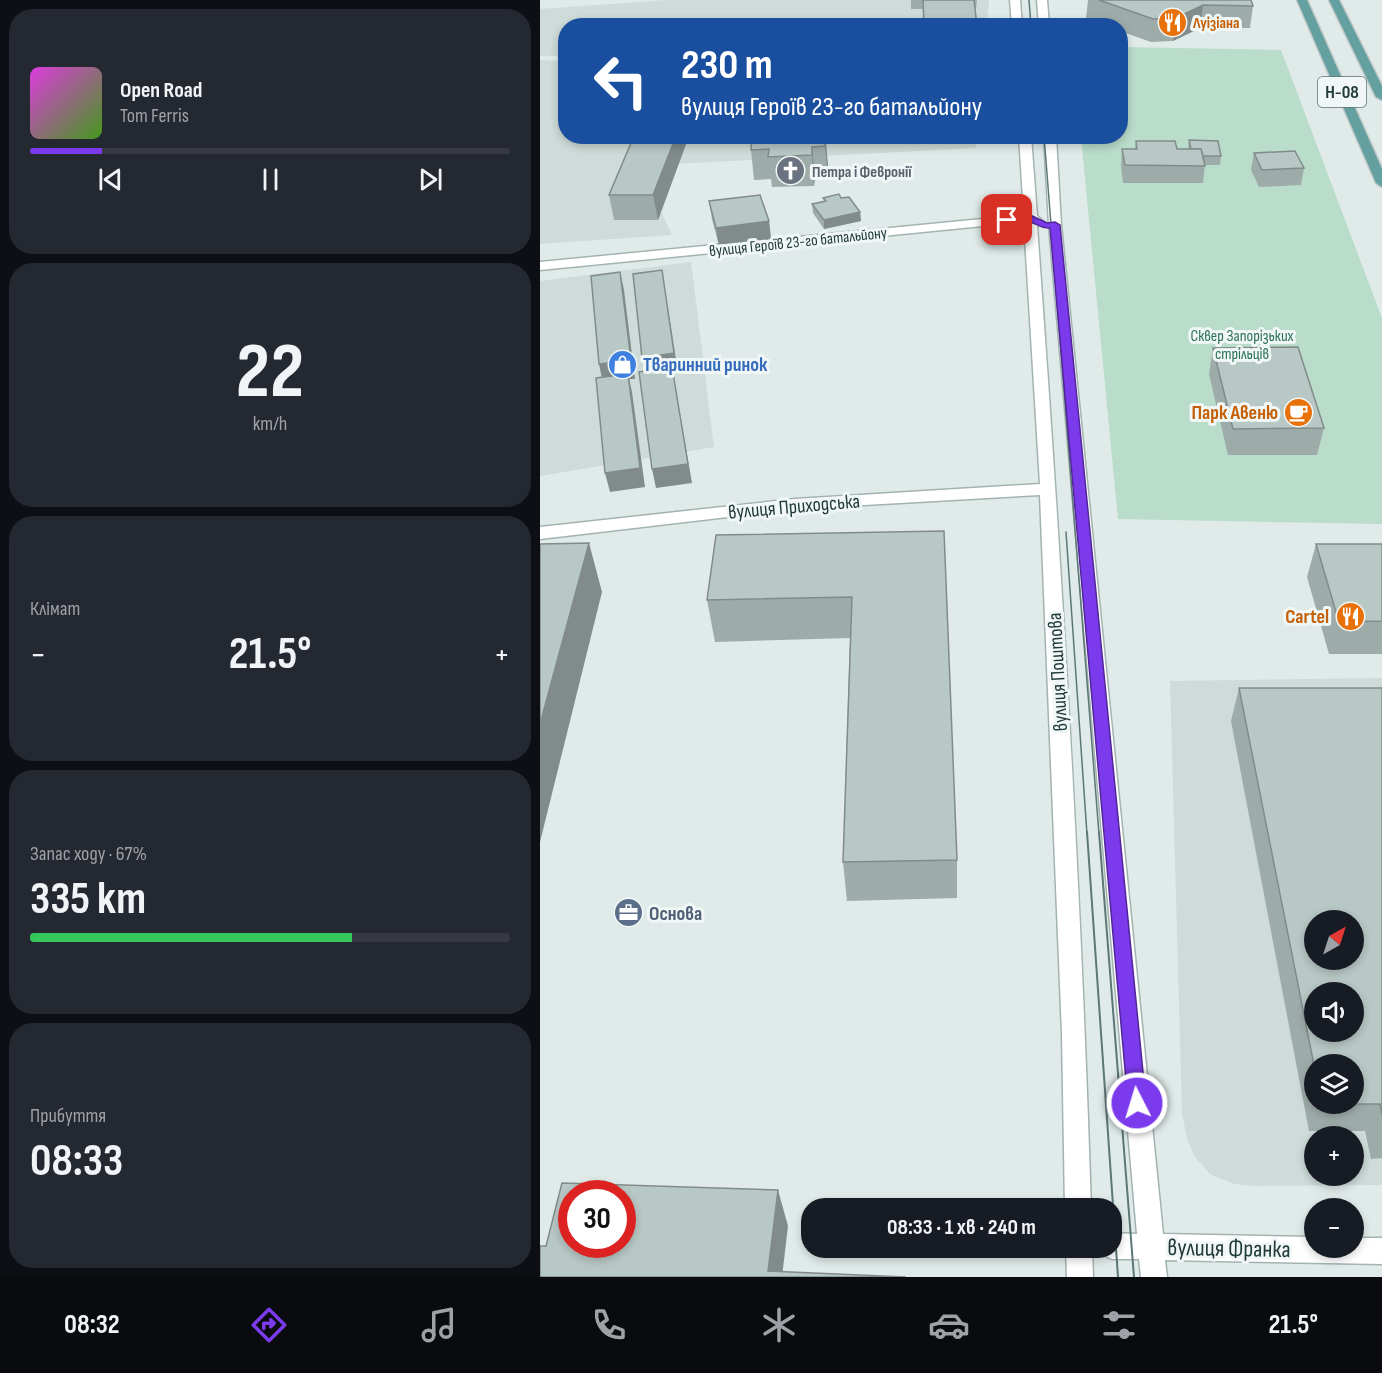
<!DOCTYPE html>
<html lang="uk">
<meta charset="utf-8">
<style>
body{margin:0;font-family:"Sofia Sans Condensed",sans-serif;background:#242831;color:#f1f3f6;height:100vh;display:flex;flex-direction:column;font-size:22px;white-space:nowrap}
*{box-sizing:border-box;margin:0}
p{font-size:20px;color:#9ea1a6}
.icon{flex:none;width:33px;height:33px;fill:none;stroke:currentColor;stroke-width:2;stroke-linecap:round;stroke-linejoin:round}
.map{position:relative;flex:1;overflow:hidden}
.details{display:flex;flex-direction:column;gap:9px;padding:9px;background:#0d0f14;width:540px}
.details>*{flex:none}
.banner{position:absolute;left:18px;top:18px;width:570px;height:126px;border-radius:24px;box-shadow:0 3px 9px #0003;background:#1a4fa0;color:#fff;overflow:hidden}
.needle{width:39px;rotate:39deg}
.tools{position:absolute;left:764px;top:910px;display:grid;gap:12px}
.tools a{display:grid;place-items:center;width:60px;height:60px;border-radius:50%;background:#171b24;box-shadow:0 3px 9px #0003;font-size:30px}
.speed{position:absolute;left:18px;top:1180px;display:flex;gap:12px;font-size:30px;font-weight:700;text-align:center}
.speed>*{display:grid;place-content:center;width:78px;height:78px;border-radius:50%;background:#171b24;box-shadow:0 3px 9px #0003;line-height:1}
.speed .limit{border:9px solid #d22;background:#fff;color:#111}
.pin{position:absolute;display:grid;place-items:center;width:51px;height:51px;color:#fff;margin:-26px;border-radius:12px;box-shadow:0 3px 9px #0006}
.me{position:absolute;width:66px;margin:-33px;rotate:355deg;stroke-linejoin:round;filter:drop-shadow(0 0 4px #0008)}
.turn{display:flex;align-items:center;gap:21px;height:126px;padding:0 24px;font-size:27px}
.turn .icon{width:78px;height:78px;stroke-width:2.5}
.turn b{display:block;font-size:42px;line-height:51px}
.big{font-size:45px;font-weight:700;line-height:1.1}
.details .tile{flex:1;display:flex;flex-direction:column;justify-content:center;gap:9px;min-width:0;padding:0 21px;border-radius:24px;background:#242831}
.details .dial{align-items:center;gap:0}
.dial b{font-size:78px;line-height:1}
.song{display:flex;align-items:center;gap:18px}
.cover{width:72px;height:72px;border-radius:9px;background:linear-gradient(135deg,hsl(300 70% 55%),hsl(100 70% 35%))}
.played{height:6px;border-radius:3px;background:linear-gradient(90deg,#7c3aed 15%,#363941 15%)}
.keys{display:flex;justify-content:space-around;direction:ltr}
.heat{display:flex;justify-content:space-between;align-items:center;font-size:33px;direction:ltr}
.charge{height:9px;border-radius:4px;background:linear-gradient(90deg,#34c759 67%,#363941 0)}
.trip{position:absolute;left:261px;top:1198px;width:321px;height:60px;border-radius:24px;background:#171b24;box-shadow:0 3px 9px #0003;font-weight:700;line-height:60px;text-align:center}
.tabs{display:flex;height:96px;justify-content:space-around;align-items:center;background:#090b0e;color:#9ea1a6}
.tabs .icon{width:42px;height:42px}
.tabs .current{color:#7c3aed}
.tabs b{font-size:27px;color:#f1f3f6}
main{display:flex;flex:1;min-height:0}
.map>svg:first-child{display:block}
</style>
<main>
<section class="details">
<div class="tile">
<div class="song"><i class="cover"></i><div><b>Open Road</b><p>Tom Ferris</p></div></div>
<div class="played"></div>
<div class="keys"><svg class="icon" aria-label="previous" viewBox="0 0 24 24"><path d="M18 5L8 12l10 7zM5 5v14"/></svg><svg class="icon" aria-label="pause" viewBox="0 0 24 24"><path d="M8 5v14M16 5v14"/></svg><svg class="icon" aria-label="next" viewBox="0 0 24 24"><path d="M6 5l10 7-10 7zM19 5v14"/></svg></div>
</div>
<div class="tile dial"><b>22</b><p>km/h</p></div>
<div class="tile"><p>Клімат</p>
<div class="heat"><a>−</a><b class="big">21.5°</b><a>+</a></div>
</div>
<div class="tile"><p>Запас ходу · 67%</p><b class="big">335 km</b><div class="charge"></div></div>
<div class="tile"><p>Прибуття</p><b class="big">08:33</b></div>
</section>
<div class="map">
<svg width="842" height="1277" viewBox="0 0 842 1277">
<rect width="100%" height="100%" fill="#e0ebe9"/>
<g fill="#cedbd8" fill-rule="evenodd">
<polygon points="126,0 449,0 447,25 26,26 25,56 0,56 0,9"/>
<polygon points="0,60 25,61 26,136 86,137 132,235 0,244"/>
<polygon points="114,137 437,137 436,148 132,164"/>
<polygon points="151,262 174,447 0,476 0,281"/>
<path d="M842 678V1185L713 1186 694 1184 670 1174 655 1157 647 1139 642 1113 630 681ZM774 921H813V960H774ZM774 993H813V1032H774ZM774 1065H813V1104H774ZM774 1137H813V1176H774Z"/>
</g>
<polygon fill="#b9dccb" points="581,47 741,50 842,318 842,524 578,519 541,137 580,136"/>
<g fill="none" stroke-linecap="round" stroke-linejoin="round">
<defs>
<g id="street">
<polygon points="470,0 480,0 482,26 472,26"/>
<polygon points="497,0 507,0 509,26 499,26"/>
<path d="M479 136H491L497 216 505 223 497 226C521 554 541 881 551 1209H525L522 1034 500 495 255 509 0 539V527L255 499 500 484 484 222 0 270V262L484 215Z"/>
<polygon points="504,136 516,136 521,225 623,1234 774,1237 774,1248 813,1248 813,1238 842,1238 842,1264 625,1260 627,1277 601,1277 599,1259 572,1259 563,1255 560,1248 572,1248 572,1233 597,1234 509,225"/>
<polygon points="526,1248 552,1248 553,1277 527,1277"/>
</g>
<g id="primary">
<polygon points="757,0 767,0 842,169 842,187 836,183"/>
<polygon points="789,0 799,0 842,86 842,100 836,97"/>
</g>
</defs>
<use href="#street" stroke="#a3b3b1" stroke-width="3"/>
<use href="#primary" stroke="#c1c8c8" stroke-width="3"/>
<use href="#street" fill="#fff" fill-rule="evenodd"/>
<use href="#primary" fill="#64a0a0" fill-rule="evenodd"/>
<g stroke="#5b7776" stroke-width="1.5">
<polyline points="489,0 491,26"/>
<polyline points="504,136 559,834"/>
<polyline points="526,532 547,834"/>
</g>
<g stroke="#5b7776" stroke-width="2">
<polyline points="547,832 578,1277"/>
<polyline points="559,832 594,1277"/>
</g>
</g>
<g fill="#9eaca9" fill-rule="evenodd">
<polygon points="371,0 437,0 436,9 371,9"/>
<polygon points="548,0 711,0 713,6 710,28 660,28 633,41 611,42 580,31 580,26 566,26 546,18"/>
<polygon points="94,136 149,136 118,220 74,220 69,195"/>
<polygon points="286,136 288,177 275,177 274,186 232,187 231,179 214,180 211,150"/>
<rect x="380" y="136" width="56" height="5"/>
<polygon points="649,140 681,156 680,165 665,165 663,183 583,183 581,166 582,149 595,149 596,141 637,149 648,149"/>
<polygon points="714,153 764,168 761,185 719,187 711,170"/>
<polygon points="283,198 301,198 320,212 321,221 284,229 273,213 272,204 284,202"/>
<polygon points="169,201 229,221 231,239 179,246 172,219"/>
<polygon points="673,348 784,428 777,455 688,455 669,374"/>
<polygon points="404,531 417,860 417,898 307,901 303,862 310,638 175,642 167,600"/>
<polygon points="776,544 842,544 842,654 789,654 767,577"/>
<path d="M699 688H842V1158L831 1159 825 1131H769L691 721ZM774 1065 813 1104H774Z"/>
</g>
<g fill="#818c8a">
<polygon points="663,5 660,28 633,41 636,18"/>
<polygon points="136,136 149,136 118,220 113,195"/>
<polygon points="285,136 288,164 288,177 285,146"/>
<polygon points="272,147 275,177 274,186 272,155"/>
<polygon points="320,212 321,221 284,229 284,220"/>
<polygon points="229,221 231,239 179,246 176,228"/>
<polygon points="122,270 138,372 133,373 152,483 116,488 112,469 106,376 102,358"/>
<polygon points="80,272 84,290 95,379 89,379 92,392 105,487 70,492 65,473 63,383 59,364"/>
<polygon points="49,543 62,592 0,842 0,724"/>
<polygon points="238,1190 248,1226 242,1277 228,1271"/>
</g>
<g fill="#b8c8c5" stroke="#818c8a" stroke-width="1.5" fill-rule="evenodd">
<polygon points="383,0 434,0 437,26 384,26"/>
<polygon points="559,0 711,0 713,6 663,5 636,18 613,19"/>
<polygon points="94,136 136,136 113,195 69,195"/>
<polygon points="212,136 285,136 285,146 272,147 272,155 228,157 229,149 211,150"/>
<polygon points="649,140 678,141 681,156 663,156 661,149 651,149"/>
<polygon points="596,141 635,141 637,149 661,149 665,166 585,165 582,149 597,149"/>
<polygon points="755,151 764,168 722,170 714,153"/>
<polygon points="299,194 301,198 309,197 320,212 284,220 272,204 286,201 283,198"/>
<polygon points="220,195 229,221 176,228 169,201"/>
<polygon points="122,270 134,353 102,358 93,274"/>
<polygon points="80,272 91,360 59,364 51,276"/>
<polygon points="758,347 784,428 693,429 673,348"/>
<polygon points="132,367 148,464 112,469 99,372"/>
<polygon points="88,374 100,468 65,473 56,378"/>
<polygon points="404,531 417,860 303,862 312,597 167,600 176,535"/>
<polygon points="49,543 0,724 0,544"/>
<polygon points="776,544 842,544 842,621 799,622"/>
<path d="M699 688H842V1115L840 1104H813V1065H774ZM774 921H813V960H774ZM774 993H813V1032H774Z"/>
<path d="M22 1183 238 1190 228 1271 366 1277H0V1246H6ZM32 1194H82V1245H32Z"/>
</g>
<path fill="#7c3aed" stroke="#51269a" stroke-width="1.5" d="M490 215 507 223 515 222 520 225 606 1103 604 1109 597 1112 591 1109 588 1103 510 228C501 229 495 222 486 221 477 221 470 225 462 220L467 217Z"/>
<defs>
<symbol id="restaurant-disc" viewBox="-11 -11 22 22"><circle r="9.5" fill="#e8710a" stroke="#f0f7f6"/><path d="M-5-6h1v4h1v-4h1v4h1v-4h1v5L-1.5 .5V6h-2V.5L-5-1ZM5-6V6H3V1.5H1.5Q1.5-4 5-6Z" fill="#fff"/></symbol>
<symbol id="church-disc" viewBox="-11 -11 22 22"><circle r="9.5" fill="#6b7280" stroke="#f0f7f6"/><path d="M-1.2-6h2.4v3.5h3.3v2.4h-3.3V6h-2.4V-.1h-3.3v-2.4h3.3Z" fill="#fff"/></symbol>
<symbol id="shop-disc" viewBox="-11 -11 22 22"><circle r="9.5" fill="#3f7fe0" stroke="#f0f7f6"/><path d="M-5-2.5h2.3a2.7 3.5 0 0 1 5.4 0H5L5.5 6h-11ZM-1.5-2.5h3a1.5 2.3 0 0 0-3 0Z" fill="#fff"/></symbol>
<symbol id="cafe-disc" viewBox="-11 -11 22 22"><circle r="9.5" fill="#e8710a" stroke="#f0f7f6"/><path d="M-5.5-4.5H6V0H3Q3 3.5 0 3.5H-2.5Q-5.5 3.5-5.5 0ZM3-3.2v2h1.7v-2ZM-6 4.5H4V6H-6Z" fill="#fff"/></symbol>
<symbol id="office-disc" viewBox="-11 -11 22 22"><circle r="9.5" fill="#5c6f8a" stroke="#f0f7f6"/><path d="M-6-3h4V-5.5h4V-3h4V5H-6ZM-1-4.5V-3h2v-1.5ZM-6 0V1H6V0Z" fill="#fff"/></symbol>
</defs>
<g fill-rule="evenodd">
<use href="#restaurant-disc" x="616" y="6" width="33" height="33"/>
<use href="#church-disc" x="234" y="154" width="33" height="33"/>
<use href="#shop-disc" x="66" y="348" width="33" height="33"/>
<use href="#cafe-disc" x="742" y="396" width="33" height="33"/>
<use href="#restaurant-disc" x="794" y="600" width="33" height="33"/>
<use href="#office-disc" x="72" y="896" width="33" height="33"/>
</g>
<g text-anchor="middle" stroke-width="6" stroke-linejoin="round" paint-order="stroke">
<g font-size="16" font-weight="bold" fill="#c56008" stroke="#f0f7f6" text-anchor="start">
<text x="653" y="28">Луізіана</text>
</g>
<g font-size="16" font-weight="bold" fill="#5b616d" stroke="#f0f7f6" text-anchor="start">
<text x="272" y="177">Петра і Февронії</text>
</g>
<g font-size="16" fill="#213b3a" stroke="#f0f7f6">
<text transform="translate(258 241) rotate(-6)" y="6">вулиця Героїв 23-го батальйону</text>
</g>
<g font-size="16" fill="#2b7158" stroke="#f0f7f6">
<text x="702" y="341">Сквер Запорізьких<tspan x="702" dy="18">стрільців</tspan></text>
</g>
<rect fill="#f0f7f6" stroke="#5f7372" stroke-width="1.5" x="778" y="77" width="48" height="30" rx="4.5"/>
<g font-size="18" font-weight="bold" fill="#213b3a">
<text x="802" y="98">Н-08</text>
</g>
<g font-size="20" font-weight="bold" fill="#366cbe" stroke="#f0f7f6" text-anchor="start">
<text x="103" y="371">Тваринний ринок</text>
</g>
<g font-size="20" font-weight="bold" fill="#c56008" stroke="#f0f7f6" text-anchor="end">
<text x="738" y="419">Парк Авеню</text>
<text x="789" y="623">Cartel</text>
</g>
<g font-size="20" fill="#213b3a" stroke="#f0f7f6">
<text transform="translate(254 506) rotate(-5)" y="7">вулиця Приходська</text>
<text transform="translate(517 672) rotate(-93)" y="7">вулиця Поштова</text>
</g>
<g font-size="20" font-weight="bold" fill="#4e5e75" stroke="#f0f7f6" text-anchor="start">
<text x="109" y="920">Основа</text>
</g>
<g font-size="24" fill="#213b3a" stroke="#f0f7f6">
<text transform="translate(689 1248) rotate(1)" y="8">вулиця Франка</text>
</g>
</g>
</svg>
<div class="tools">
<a><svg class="needle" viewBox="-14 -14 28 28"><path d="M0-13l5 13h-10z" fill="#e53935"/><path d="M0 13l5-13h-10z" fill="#9ea1a6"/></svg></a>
<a><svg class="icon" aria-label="sound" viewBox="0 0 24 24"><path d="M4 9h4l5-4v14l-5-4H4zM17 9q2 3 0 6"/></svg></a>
<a><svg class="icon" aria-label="layers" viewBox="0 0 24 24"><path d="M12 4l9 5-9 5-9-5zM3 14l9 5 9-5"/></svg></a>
<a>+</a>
<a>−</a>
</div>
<div class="speed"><div class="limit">30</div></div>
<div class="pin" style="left:467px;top:220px;background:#d93025"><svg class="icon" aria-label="arrive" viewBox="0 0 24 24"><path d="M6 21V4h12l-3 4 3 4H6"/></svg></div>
<svg class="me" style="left:597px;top:1103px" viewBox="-20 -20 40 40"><circle r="17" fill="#7c3aed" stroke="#fff" stroke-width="3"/><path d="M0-11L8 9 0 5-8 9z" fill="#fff"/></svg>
<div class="trip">08:33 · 1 хв · 240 m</div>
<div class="banner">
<div class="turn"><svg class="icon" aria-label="left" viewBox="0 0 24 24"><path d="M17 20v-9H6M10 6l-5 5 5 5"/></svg><div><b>230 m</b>вулиця Героїв 23-го батальйону</div></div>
</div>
</div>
</main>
<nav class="tabs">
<b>08:32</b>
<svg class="icon current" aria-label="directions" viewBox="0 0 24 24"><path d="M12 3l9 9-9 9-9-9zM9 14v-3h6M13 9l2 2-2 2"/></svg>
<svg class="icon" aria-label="music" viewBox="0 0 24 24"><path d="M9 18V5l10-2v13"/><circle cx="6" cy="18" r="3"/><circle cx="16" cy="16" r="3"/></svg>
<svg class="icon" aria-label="phone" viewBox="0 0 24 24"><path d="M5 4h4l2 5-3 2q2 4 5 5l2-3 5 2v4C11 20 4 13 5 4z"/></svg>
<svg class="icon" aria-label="climate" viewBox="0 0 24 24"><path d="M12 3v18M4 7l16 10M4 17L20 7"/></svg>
<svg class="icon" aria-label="car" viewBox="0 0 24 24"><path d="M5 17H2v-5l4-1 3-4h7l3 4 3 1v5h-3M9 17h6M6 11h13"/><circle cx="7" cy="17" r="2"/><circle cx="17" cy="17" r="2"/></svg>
<svg class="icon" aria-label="filters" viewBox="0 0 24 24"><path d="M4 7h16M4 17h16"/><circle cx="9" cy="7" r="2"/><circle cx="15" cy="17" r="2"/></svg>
<b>21.5°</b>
</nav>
